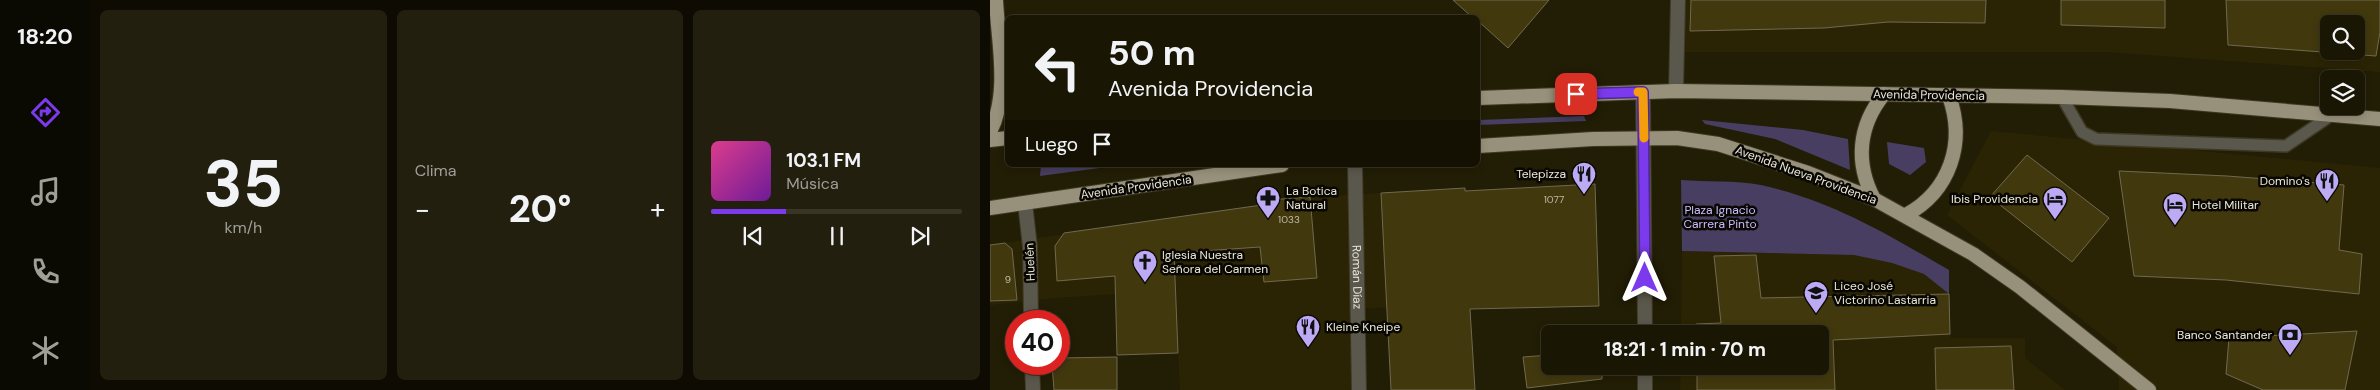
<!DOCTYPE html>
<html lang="es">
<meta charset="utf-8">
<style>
body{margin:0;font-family:"DM Sans",sans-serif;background:#231f0e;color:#f1f3f6;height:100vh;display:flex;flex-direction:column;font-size:19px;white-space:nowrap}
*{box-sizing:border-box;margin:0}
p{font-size:16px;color:#9f9f9a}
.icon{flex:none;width:28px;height:28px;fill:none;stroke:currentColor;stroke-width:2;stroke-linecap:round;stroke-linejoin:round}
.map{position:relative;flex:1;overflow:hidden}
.details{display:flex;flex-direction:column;gap:10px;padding:10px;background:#0e0c02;width:900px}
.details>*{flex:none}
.banner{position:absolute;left:15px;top:15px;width:475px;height:152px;border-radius:8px;box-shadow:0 2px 8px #0003,0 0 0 1px #383526;background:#1a1604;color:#f1f3f6;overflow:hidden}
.tools{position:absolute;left:1330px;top:15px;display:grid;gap:10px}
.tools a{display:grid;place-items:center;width:45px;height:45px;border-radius:8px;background:#1a1604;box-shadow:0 2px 8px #0003,0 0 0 1px #383526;font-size:25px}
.speed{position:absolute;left:15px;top:310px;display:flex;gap:10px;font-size:25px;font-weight:700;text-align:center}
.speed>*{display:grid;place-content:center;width:65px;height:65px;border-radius:50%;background:#1a1604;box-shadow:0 2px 8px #0003,0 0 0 1px #383526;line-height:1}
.speed .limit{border:8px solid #d22;background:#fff;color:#111}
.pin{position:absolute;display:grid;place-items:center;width:42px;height:42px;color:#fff;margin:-21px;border-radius:10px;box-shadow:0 2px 8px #0006}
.me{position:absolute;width:55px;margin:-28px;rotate:0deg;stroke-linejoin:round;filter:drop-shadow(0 0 4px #0008)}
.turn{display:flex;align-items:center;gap:18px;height:105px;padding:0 20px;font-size:22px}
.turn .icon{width:65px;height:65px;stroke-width:2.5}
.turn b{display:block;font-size:35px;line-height:42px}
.then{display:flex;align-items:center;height:48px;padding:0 20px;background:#0003;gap:10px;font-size:19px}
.big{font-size:38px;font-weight:800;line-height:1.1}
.details .tile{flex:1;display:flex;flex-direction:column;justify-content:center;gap:8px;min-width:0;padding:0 18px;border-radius:8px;background:#231f0e}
.details .dial{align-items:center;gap:0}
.dial b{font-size:65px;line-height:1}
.song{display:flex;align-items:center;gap:15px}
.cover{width:60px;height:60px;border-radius:8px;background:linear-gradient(135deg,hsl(330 70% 55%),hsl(280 70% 35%))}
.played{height:5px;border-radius:2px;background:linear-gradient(90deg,#7c3aed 30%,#383526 30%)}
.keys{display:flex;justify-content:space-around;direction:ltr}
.heat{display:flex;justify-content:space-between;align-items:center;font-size:28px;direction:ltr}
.details .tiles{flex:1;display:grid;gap:10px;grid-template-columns:repeat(3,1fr)}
.trip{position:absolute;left:551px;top:325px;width:288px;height:50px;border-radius:8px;background:#1a1604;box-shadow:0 2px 8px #0003,0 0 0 1px #383526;font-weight:800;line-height:50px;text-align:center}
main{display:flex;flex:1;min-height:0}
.tabs{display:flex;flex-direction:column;width:90px;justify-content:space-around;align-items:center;background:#0a0902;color:#9f9f9a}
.tabs .icon{width:35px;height:35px}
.tabs .current{color:#7c3aed}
.tabs b{font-size:22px;color:#f1f3f6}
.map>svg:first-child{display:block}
</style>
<main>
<nav class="tabs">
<b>18:20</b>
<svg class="icon current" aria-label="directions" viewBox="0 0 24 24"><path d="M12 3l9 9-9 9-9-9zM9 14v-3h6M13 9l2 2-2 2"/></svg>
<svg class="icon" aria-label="music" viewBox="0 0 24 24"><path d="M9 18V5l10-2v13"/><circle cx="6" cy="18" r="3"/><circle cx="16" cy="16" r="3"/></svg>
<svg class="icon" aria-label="phone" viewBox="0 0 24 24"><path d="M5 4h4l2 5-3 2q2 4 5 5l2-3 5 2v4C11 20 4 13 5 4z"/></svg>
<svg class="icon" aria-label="climate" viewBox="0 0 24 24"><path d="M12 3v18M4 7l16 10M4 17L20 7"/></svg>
</nav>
<section class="details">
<div class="tiles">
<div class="tile dial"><b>35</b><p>km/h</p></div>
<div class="tile"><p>Clima</p>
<div class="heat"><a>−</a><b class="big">20°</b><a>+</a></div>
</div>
<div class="tile">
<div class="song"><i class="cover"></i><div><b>103.1 FM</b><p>Música</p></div></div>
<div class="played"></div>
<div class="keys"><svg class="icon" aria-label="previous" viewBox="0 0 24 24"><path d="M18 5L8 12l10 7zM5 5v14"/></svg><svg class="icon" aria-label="pause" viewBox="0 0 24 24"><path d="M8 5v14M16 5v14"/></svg><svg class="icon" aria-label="next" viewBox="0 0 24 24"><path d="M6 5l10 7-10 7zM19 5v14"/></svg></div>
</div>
</div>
</section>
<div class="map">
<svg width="1390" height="390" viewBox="0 0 1390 390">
<rect width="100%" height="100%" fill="#221d05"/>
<g fill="#2b2404" fill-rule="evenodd">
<path d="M694 0H1390V72L1117 52H693ZM1339 24H1366V51H1339Z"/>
<polygon points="1001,131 1390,168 1390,390 1129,390 1127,347 957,215"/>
<polygon points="605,184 609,306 368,308 369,390 190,390 185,290 65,298 0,305 0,245 279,205 278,200 391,193 475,189 475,191"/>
<polygon points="692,251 864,255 902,263 934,274 959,294 961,338 1035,338 1035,358 1075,390 690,390 691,366 830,366 830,334 691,334"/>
</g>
<g fill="#473e61">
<polygon points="594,116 596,121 488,125 488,120"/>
<polygon points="712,120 813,130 858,139 860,170 785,139 715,124"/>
<polygon points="897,142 934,148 936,162 920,175 899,164"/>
<polygon points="51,165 132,165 50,176"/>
<path d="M691 180C717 182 746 180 771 185 843 201 897 234 959 270V294L934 274 902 263 864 255 692 251Z"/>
</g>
<g fill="#42380e" stroke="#706950" fill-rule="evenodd">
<polygon points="463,0 559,0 518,48 488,21 488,18 483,18"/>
<polygon points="701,0 996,0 995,23 898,22 834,28 700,31"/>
<polygon points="1071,0 1175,0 1175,28 1071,25"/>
<path d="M1236 0H1390V32L1386 56 1238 45ZM1339 24H1366V51H1339Z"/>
<polygon points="1037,155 1119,218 1082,262 1000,197"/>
<polygon points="1129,171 1237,176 1354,185 1349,250 1372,254 1369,294 1236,280 1144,276"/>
<polygon points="605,184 609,306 480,309 485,390 401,390 391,193 475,188 475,191"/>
<polygon points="320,197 327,278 274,282 270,247 184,253 188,353 127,355 125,276 67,281 65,246 74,233 279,204 278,200"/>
<polygon points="15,243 22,249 27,300 0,301 0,245"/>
<polygon points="766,255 771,298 959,294 960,334 843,340 845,390 707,390 707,366 830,366 830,334 706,334 706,324 731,323 724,256"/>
<polygon points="1367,331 1355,390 1273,390 1236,374 1239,338"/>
<polygon points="1021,346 1024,390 946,390 945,348"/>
<polygon points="560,355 560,366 612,366 612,379 537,388 533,357"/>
<polygon points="127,357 127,390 64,390 62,364 69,364 69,358"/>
</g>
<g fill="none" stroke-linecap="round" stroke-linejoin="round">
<defs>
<polyline id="service" points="1072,97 1092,132 1106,139 1296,146 1343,114"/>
<polyline id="pedestrian" points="686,91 688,0"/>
<g id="minor">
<path id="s1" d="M365 165 369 390"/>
<polyline points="35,203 40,247 41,321"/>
<polyline points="42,364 43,390"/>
</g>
<g id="tertiary">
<polyline points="653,92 655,334"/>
<polyline points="655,366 655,390"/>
</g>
<g id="primary">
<polyline points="488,98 686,91 1072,97 1180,101 1390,119"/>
<path d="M0 132C20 93 8 42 6 0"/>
<polyline points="0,140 18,138"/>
<polyline points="488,146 603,139 687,138 728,144 818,173 884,199 983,254 1030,287 1159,390"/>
<path d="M884 199C865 163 868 126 894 94"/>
<polyline points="0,208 292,165"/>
<path d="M916 215C960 191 976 143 959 96"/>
</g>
</defs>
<use href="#service" stroke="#3e3923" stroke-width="14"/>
<use href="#pedestrian" stroke="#3e3923" stroke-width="16"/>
<use href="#minor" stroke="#3e3923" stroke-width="16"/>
<use href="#tertiary" stroke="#3e3923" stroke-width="16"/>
<use href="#primary" stroke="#3e3923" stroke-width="16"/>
<use href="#service" stroke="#5a574c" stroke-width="11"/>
<use href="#pedestrian" stroke="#5a574c" stroke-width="14"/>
<use href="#minor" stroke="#5a574c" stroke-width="14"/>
<use href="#tertiary" stroke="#5a574c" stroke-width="14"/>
<use href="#primary" stroke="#97917b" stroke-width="14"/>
</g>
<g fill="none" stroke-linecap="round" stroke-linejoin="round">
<defs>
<polyline id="route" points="586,94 653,92 655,278"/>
</defs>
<use href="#route" stroke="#51269a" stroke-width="12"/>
<use href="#route" stroke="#7c3aed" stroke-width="9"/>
<polyline stroke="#f59e0b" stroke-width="9" points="648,92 653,92 654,138"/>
</g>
<defs>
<symbol id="restaurant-pin" viewBox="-11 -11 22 30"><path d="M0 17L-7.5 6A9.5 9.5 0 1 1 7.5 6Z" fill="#bcaaf5" stroke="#090702"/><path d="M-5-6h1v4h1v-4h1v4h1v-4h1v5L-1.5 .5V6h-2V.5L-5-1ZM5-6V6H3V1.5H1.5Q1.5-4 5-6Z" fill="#111"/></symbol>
<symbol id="pharmacy-pin" viewBox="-11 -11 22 30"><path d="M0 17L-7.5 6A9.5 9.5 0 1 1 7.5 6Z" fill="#bcaaf5" stroke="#090702"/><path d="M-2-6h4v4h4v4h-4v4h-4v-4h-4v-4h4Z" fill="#111"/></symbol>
<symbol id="hotel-pin" viewBox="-11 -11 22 30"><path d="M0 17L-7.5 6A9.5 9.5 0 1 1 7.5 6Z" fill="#bcaaf5" stroke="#090702"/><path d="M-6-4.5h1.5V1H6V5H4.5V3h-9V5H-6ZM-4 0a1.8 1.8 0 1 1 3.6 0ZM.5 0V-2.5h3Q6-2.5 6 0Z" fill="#111"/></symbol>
<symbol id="church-pin" viewBox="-11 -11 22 30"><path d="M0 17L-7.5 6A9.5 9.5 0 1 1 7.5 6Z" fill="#bcaaf5" stroke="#090702"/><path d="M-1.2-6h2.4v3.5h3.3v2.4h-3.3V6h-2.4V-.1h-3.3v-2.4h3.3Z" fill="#111"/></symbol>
<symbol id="school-pin" viewBox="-11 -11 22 30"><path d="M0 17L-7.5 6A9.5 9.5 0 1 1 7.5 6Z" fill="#bcaaf5" stroke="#090702"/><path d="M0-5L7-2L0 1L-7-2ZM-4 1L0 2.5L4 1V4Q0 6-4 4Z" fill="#111"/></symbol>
<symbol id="bank-pin" viewBox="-11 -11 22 30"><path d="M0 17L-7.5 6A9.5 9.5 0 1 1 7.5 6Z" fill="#bcaaf5" stroke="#090702"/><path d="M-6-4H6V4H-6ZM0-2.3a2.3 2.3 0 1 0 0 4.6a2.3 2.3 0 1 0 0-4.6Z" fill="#111"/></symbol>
</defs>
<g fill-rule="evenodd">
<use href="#restaurant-pin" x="580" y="160" width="28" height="38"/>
<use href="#restaurant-pin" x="1323" y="167" width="28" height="38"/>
<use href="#pharmacy-pin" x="264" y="184" width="28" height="38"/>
<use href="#hotel-pin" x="1051" y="185" width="28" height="38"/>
<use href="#hotel-pin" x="1171" y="191" width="28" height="38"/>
<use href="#church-pin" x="141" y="248" width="28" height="38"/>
<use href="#school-pin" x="812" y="279" width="28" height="38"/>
<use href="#restaurant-pin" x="304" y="313" width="28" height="38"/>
<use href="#bank-pin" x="1286" y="321" width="28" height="38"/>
</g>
<g text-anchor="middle" stroke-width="5" stroke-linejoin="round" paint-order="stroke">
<g font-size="10" fill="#c0bba6">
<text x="564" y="203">1077</text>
<text x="299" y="223">1033</text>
<text x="18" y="283">9</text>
</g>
<g font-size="12" fill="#eae7d9" stroke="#090702">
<text transform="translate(939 95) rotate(1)" y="4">Avenida Providencia</text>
<text transform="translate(816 175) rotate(20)" y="4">Avenida Nueva Providencia</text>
<text transform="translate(146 187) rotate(-8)" y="4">Avenida Providencia</text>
<text transform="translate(40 262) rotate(-92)" y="4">Huelén</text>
<text dy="4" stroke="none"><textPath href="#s1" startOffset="112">Román Díaz</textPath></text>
</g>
<g font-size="12" fill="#eae7d9" stroke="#090702" text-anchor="start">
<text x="576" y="178" text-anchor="end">Telepizza</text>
<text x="1320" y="185" text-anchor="end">Domino's</text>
<text x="296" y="195">La Botica<tspan x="296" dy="14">Natural</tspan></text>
<text x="1048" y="203" text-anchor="end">Ibis Providencia</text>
<text x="1202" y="209">Hotel Militar</text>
<text x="172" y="259">Iglesia Nuestra<tspan x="172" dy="14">Señora del Carmen</tspan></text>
<text x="844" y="290">Liceo José<tspan x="844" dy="14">Victorino Lastarria</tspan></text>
<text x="336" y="331">Kleine Kneipe</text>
<text x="1282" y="339" text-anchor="end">Banco Santander</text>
</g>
<g font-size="12" fill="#cbbcfd" stroke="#090702">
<text x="730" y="214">Plaza Ignacio<tspan x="730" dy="14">Carrera Pinto</tspan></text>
</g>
</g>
</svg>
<div class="tools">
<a><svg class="icon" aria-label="search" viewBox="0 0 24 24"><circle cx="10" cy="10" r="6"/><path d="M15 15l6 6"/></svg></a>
<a><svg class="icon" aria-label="layers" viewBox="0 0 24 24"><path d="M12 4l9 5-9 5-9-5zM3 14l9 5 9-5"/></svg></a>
</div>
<div class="speed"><div class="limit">40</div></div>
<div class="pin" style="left:586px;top:94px;background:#d93025"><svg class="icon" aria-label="arrive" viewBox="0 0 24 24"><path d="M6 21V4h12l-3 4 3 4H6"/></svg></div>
<svg class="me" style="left:655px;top:278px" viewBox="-20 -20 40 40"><path d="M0-17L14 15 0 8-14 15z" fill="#7c3aed" stroke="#fff" stroke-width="4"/></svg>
<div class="trip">18:21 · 1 min · 70 m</div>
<div class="banner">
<div class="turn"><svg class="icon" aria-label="left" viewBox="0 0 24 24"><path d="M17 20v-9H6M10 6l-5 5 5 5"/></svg><div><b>50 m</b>Avenida Providencia</div></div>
<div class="then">Luego<svg class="icon" aria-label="arrive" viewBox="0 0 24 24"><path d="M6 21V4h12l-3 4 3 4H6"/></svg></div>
</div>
</div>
</main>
